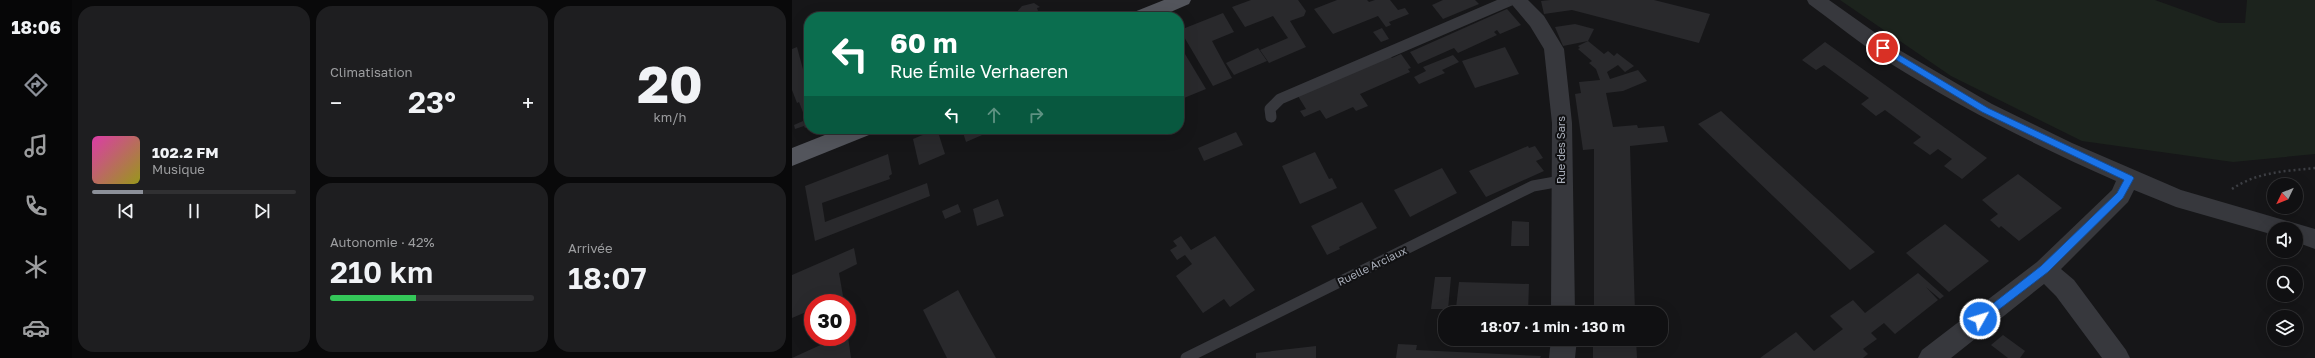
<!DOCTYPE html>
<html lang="fr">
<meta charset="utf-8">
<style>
body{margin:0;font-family:"Golos Text",sans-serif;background:#1e1e20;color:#f1f3f6;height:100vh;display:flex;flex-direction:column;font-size:15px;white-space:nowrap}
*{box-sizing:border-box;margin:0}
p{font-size:13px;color:#9c9d9f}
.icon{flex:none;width:22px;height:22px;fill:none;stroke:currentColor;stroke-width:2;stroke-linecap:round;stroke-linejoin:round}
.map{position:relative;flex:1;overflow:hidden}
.panel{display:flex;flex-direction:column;gap:6px;padding:6px;background:#09090a;width:720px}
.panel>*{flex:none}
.top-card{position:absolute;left:12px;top:12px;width:380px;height:122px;border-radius:16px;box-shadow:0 4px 16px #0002,0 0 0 1px #303032;background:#0b6e4f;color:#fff;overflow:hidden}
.needle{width:26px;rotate:227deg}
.buttons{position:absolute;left:1475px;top:178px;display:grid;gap:8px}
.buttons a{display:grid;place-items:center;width:36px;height:36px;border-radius:50%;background:#101012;box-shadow:0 4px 16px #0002,0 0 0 1px #303032;font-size:20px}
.speed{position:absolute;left:12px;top:294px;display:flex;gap:8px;font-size:20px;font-weight:700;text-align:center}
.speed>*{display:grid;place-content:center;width:52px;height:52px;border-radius:50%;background:#101012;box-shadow:0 4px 16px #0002,0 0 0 1px #303032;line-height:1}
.speed .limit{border:6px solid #d22;background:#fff;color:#111}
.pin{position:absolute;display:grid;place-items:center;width:34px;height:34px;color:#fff;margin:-17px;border:2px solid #fff;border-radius:50%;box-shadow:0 1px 4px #0007}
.me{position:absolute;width:44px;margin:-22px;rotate:51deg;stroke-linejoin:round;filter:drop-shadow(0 0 3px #0008)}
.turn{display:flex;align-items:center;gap:14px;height:84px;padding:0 20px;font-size:18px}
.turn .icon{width:52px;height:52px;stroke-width:2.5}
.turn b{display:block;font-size:28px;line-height:34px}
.lanes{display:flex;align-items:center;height:38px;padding:0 20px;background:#0003;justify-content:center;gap:20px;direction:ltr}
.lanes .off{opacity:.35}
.big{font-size:30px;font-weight:600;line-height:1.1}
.panel .widget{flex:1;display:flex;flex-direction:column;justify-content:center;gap:6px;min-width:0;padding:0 14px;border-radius:16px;background:#1e1e20}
.panel .dial{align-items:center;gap:0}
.dial b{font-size:52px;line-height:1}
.song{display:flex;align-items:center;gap:12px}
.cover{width:48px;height:48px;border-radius:6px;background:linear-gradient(135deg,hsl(320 70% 55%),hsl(60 70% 35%))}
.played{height:4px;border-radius:2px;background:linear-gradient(90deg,#8c9099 25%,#303032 25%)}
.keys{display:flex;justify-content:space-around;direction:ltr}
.heat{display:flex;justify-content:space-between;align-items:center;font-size:22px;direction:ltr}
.charge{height:6px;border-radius:3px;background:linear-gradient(90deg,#34c759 42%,#303032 0)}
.panel .tiles{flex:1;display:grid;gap:6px;grid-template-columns:repeat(3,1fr)}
.widget:first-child{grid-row:span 2}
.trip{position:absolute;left:646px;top:306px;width:230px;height:40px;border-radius:16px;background:#101012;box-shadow:0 4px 16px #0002,0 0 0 1px #303032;font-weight:600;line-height:40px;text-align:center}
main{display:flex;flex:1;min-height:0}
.dock{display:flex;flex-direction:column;width:72px;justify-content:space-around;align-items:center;background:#060607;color:#9c9d9f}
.dock .icon{width:28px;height:28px}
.dock .active{color:#8c9099}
.dock b{font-size:18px;color:#f1f3f6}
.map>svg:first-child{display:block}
</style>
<main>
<nav class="dock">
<b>18:06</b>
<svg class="icon active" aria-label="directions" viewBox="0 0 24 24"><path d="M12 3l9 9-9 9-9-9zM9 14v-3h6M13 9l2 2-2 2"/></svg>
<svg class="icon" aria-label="music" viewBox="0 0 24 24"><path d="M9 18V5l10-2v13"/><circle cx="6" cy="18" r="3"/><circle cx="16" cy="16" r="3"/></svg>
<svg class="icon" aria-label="phone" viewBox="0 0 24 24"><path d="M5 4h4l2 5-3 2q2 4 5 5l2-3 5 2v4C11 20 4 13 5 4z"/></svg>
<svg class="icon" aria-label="climate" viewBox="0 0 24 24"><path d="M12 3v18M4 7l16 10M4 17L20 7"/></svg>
<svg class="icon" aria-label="car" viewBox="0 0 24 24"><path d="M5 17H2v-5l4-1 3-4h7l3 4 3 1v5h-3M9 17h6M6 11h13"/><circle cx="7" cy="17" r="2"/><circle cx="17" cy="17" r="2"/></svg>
</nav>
<section class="panel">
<div class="tiles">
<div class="widget">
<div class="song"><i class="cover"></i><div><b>102.2 FM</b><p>Musique</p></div></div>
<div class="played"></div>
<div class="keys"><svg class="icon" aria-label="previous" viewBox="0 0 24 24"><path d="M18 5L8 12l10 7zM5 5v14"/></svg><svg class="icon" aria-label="pause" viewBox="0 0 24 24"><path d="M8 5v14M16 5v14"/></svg><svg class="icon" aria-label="next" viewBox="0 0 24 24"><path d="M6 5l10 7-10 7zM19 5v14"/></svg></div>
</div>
<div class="widget"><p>Climatisation</p>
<div class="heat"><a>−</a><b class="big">23°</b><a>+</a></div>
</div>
<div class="widget dial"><b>20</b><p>km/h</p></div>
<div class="widget"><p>Autonomie · 42%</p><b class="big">210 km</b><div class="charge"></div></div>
<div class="widget"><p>Arrivée</p><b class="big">18:07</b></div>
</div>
</section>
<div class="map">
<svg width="1523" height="358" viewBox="0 0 1523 358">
<rect width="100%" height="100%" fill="#161618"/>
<polygon fill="#1c231d" points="1048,0 1363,0 1427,23 1453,23 1455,0 1523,0 1523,154 1441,162 1290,141 1159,76"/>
<g fill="#29292c">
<polygon points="459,0 506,0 514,11 512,16 498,21 514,47 477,63 468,50 496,38 481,16 453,27 440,7"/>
<polygon points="545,0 575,0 577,2 583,0 598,0 606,10 613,8 617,14 597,22 599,25 594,27 586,16 541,34 522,9"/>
<polygon points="651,0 683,0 687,4 651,19 640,5"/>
<polygon points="758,0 862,0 918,14 907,43 780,10 752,14 749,1"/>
<polygon points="242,3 248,7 245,8 246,11 241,15 228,17 223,14 230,6"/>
<polygon points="715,9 729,25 708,34 705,30 702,32 705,35 666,53 662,48 626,64 618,52"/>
<polygon points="431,13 442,32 420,41 440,78 421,86 388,30"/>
<polygon points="783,24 802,29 796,41 771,46 763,27"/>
<polygon points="590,28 597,39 589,42 581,32"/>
<polygon points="796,41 812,54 816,51 822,56 825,53 842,66 833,72 826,65 815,72 818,79 846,70 855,81 831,91 814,93 821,127 845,125 846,128 872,126 876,142 838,146 843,313 802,313 802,149 791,150 783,94 789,93 787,82 808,80 804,69 797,63 800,61 786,49 788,48 786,46"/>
<polygon points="1033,42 1163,135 1195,158 1170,179 1152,166 1160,159 1146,149 1138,155 1121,143 1129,137 1093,110 1084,116 1069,104 1077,98 1032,65 1024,70 1010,60"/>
<polygon points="387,44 414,89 387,100"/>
<polygon points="5,47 12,73 17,71 17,127 13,128 12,126 3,129 2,125 11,121 12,123 14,120 7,102 5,103 0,90 0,49"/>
<polygon points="713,47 727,74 683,88 670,61"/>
<polygon points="466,48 475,61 442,75 434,63"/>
<polygon points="609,54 619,68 616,69 618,72 568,94 576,106 564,111 561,107 534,119 528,110 512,117 508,111 514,109 506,96 598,56 600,58"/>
<polygon points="661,55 667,62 650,70 653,73 627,84 622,77 634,71 631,67"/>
<polygon points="929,111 990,167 1083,252 1058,270 906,124"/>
<polygon points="145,129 153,154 127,165 121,139"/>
<polygon points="170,129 204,129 174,142"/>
<polygon points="444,132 451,145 412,161 406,148"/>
<polygon points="736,146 737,148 743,146 751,158 744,161 752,171 694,197 677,171"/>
<polygon points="523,152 537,179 540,178 545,188 508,204 490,166"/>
<polygon points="96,154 100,174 97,176 98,179 30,203 33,222 135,183 138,196 23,241 13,186"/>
<polygon points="650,168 665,193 618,217 602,190"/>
<polygon points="1226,174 1270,208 1227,241 1209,226 1207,228 1198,220 1206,214 1190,200"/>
<polygon points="206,199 212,216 185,226 181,209"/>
<polygon points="570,202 585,228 547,247 548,249 535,255 519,226"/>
<polygon points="166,204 169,212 153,219 150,211"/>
<polygon points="720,221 737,222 737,246 719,246"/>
<polygon points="1153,224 1197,261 1157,292 1114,253"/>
<polygon points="389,236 399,250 423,236 463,290 438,307 432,299 411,313 384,276 400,264 393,255 385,260 378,250 385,246 381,241"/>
<polygon points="62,248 65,264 47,273 51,296 35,303 21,303 21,309 0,318 0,275"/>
<polygon points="1126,273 1152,296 1148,299 1134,287 1146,300 1103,334 1092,323 1079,333 1085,339 1071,349 1076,354 1071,358 968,358 1004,332 1022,351 1051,329 1038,316 1061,300 1073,313"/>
<polygon points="643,277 659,277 656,309 639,309"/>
<polygon points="667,282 737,284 736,313 679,311 680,309 664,308"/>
<polygon points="166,290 179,314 204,358 155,358 131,310"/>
<polygon points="1211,335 1233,351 1228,358 1216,358 1199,345"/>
<polygon points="46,337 56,337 59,358 0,358"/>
<polygon points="801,339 844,339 845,358 801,358"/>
<polygon points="606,344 625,345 624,350 749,356 748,358 604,358"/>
<polygon points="524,346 524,358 464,358 464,353"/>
</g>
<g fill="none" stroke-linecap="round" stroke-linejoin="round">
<path stroke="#3d3f44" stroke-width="2.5" stroke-dasharray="2 3" stroke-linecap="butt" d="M1440 189C1465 172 1494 171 1523 168"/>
<g stroke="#37383d" stroke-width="11">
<polyline points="479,117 478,109 488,99 719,0"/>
<polyline points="394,358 741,186 769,181"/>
</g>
<g fill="#37383d" fill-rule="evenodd">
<polygon points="716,0 736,0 752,16 772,49 780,123 783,313 759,313 760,123 752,49 738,26"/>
<path d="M1015 0H1037L1109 51 1200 104 1280 143 1389 190 1523 229V249L1504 242V229H1482V235L1384 207 1342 190 1336 202 1269 269 1282 280 1334 350 1338 358H1310L1264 296 1252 284 1159 358H1126L1130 350 1245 262 1320 190 1324 181C1245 146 1169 108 1096 62 1069 44 1043 23 1017 4Z"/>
<polygon points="759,339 785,339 783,358 757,358"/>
</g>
<g fill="#53555c" fill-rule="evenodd">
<polygon points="372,0 399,0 397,4 367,17 340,17 342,12"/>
<polygon points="48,129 81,129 77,135 0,166 0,148"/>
</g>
</g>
<polygon fill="#1a73e8" stroke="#114b97" points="1091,45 1196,108 1340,176 1342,178 1331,198 1256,272 1188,324 1183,319 1185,316 1249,266 1325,193 1332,180 1190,112 1088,50 1087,48"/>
<g text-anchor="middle" stroke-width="4" stroke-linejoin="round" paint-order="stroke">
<g font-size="11" fill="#a8adb8" stroke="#111113">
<text transform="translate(769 150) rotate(-90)" y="4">Rue des Sars</text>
<text transform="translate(580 266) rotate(-26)" y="4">Ruelle Arciaux</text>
</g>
</g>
</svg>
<div class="buttons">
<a><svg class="needle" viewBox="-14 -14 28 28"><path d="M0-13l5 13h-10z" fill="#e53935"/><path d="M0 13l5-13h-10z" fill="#9c9d9f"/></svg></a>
<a><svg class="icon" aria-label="sound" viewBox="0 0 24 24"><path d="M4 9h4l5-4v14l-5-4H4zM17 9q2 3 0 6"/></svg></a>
<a><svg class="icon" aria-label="search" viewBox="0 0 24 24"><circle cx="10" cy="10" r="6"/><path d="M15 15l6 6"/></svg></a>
<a><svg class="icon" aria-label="layers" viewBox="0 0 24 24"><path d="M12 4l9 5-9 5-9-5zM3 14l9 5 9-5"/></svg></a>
</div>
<div class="speed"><div class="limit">30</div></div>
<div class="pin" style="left:1091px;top:48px;background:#d93025"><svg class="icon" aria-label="arrive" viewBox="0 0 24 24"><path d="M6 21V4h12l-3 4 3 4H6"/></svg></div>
<svg class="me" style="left:1188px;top:319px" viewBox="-20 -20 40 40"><circle r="17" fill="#1a73e8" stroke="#fff" stroke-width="3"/><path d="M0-11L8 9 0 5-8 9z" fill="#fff"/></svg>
<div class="trip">18:07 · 1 min · 130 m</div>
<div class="top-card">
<div class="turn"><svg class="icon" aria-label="left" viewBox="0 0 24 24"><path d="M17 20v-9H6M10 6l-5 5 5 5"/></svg><div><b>60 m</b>Rue Émile Verhaeren</div></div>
<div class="lanes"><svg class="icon" aria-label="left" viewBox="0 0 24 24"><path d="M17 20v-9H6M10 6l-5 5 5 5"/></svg><svg class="icon off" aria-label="ahead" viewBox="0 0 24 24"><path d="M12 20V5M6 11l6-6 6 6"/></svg><svg class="icon off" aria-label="right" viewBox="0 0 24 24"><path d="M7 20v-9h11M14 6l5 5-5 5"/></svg></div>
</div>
</div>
</main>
